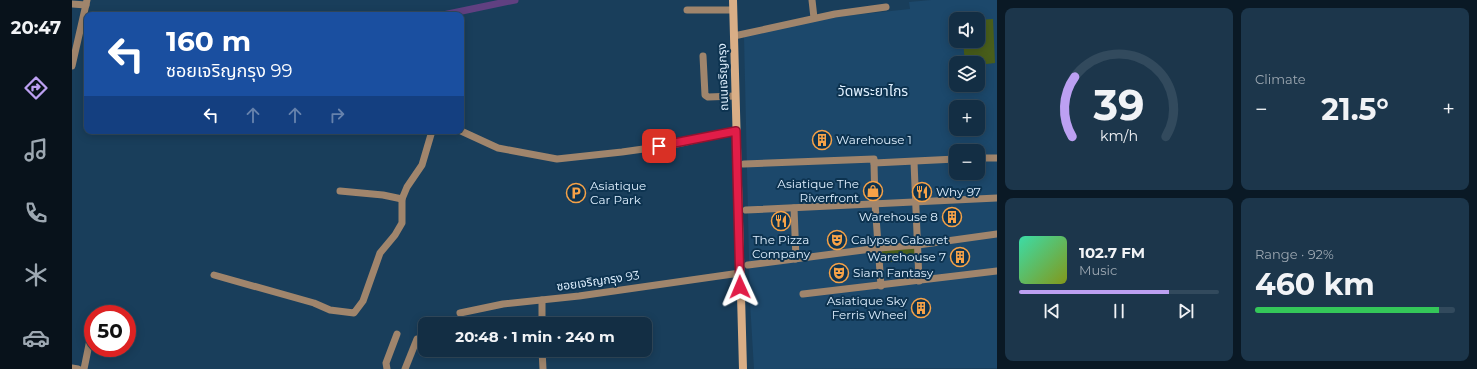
<!DOCTYPE html>
<meta charset="utf-8">
<style>
body{margin:0;font-family:Montserrat,"Noto Sans Thai",sans-serif;background:#1c364b;color:#f1f3f6;height:100vh;display:flex;flex-direction:column;font-size:15px;white-space:nowrap}
*{box-sizing:border-box;margin:0}
p{font-size:13px;color:#9da8b2}
.icon{flex:none;width:22px;height:22px;fill:none;stroke:currentColor;stroke-width:2;stroke-linecap:round;stroke-linejoin:round}
.map{position:relative;flex:1;overflow:hidden}
.side{display:flex;flex-direction:column;gap:8px;padding:8px;background:#0a1925;width:480px}
.side>*{flex:none}
.guide{position:absolute;left:12px;top:12px;width:380px;height:122px;border-radius:8px;box-shadow:0 2px 10px #0003,0 0 0 1px #324a5d;background:#1a4fa0;color:#fff;overflow:hidden}
.controls{position:absolute;left:877px;top:12px;display:grid;gap:8px}
.controls a{display:grid;place-items:center;width:36px;height:36px;border-radius:8px;background:#132e44;box-shadow:0 2px 10px #0003,0 0 0 1px #324a5d;font-size:20px}
.speed{position:absolute;left:12px;top:305px;display:flex;gap:8px;font-size:20px;font-weight:700;text-align:center}
.speed>*{display:grid;place-content:center;width:52px;height:52px;border-radius:50%;background:#132e44;box-shadow:0 2px 10px #0003,0 0 0 1px #324a5d;line-height:1}
.speed .limit{border:6px solid #d22;background:#fff;color:#111}
.pin{position:absolute;display:grid;place-items:center;width:34px;height:34px;color:#fff;margin:-17px;border-radius:8px;box-shadow:0 2px 6px #0006}
.me{position:absolute;width:44px;margin:-22px;rotate:359deg;stroke-linejoin:round;filter:drop-shadow(0 0 3px #0008)}
.turn{display:flex;align-items:center;gap:14px;height:84px;padding:0 16px;font-size:18px}
.turn .icon{width:52px;height:52px;stroke-width:2.5}
.turn b{display:block;font-size:28px;line-height:34px}
.lanes{display:flex;align-items:center;height:38px;padding:0 16px;background:#0003;justify-content:center;gap:20px;direction:ltr}
.lanes .off{opacity:.35}
.big{font-size:30px;font-weight:700;line-height:1.1}
.side .card{flex:1;display:flex;flex-direction:column;justify-content:center;gap:6px;min-width:0;padding:0 14px;border-radius:8px;background:#1c364b}
.side .dial{align-items:center;gap:0}
.dial svg{height:104px;overflow:visible;fill:none;stroke:#324a5d;stroke-width:7;stroke-linecap:round;text-anchor:middle}
.dial text{fill:#f1f3f6;stroke:none}
.song{display:flex;align-items:center;gap:12px}
.cover{width:48px;height:48px;border-radius:6px;background:linear-gradient(135deg,hsl(160 70% 55%),hsl(70 70% 35%))}
.played{height:4px;border-radius:2px;background:linear-gradient(90deg,#bca0f2 75%,#324a5d 75%)}
.keys{display:flex;justify-content:space-around;direction:ltr}
.heat{display:flex;justify-content:space-between;align-items:center;font-size:22px;direction:ltr}
.charge{height:6px;border-radius:3px;background:linear-gradient(90deg,#34c759 92%,#324a5d 0)}
.side .tiles{flex:1;display:grid;gap:8px;grid-template-columns:repeat(2,1fr)}
.trip{position:absolute;left:346px;top:317px;width:234px;height:40px;border-radius:8px;background:#132e44;box-shadow:0 2px 10px #0003,0 0 0 1px #324a5d;font-weight:700;line-height:40px;text-align:center}
main{display:flex;flex:1;min-height:0}
.menu{display:flex;flex-direction:column;width:72px;justify-content:space-around;align-items:center;background:#08121b;color:#9da8b2}
.menu .icon{width:28px;height:28px}
.menu .current{color:#bca0f2}
.menu b{font-size:18px;color:#f1f3f6}
.map>svg:first-child{display:block}
</style>
<main>
<nav class="menu">
<b>20:47</b>
<svg class="icon current" aria-label="directions" viewBox="0 0 24 24"><path d="M12 3l9 9-9 9-9-9zM9 14v-3h6M13 9l2 2-2 2"/></svg>
<svg class="icon" aria-label="music" viewBox="0 0 24 24"><path d="M9 18V5l10-2v13"/><circle cx="6" cy="18" r="3"/><circle cx="16" cy="16" r="3"/></svg>
<svg class="icon" aria-label="phone" viewBox="0 0 24 24"><path d="M5 4h4l2 5-3 2q2 4 5 5l2-3 5 2v4C11 20 4 13 5 4z"/></svg>
<svg class="icon" aria-label="climate" viewBox="0 0 24 24"><path d="M12 3v18M4 7l16 10M4 17L20 7"/></svg>
<svg class="icon" aria-label="car" viewBox="0 0 24 24"><path d="M5 17H2v-5l4-1 3-4h7l3 4 3 1v5h-3M9 17h6M6 11h13"/><circle cx="7" cy="17" r="2"/><circle cx="17" cy="17" r="2"/></svg>
</nav>
<div class="map">
<svg width="925" height="369" viewBox="0 0 925 369">
<rect width="100%" height="100%" fill="#193e5b"/>
<path fill="#1c486b" fill-rule="evenodd" d="M859 0H925V368L682 369 678 302 672 36 762 17 838 9 837 2ZM884 19H906V41H884ZM884 63H906V85H884ZM884 107H906V129H884ZM884 151H906V173H884Z"/>
<g fill="#495e1b">
<polygon points="921,19 923,63 906,65 906,63 893,63 891,41 906,41 906,20"/>
<polygon points="844,247 844,260 808,263 807,250"/>
</g>
<g fill="none" stroke-linecap="round" stroke-linejoin="round">
<polyline stroke="#604081" stroke-width="7" points="371,15 443,0"/>
<g stroke="#a0856c" stroke-width="7">
<polyline points="740,0 742,18"/>
<polyline points="0,4 14,5"/>
<polyline points="615,10 661,10"/>
<polyline points="662,36 763,14 814,7"/>
<polyline points="631,56 633,95 636,97 663,96"/>
<polyline points="0,66 15,0"/>
<polyline points="389,131 426,148 485,159 550,152 600,145 664,131"/>
<polyline points="906,158 925,158"/>
<polyline points="842,162 847,281"/>
<polyline points="802,163 803,203 809,286"/>
<polyline points="672,164 802,159 802,163 884,159"/>
<polyline points="268,191 311,195 330,199"/>
<polyline points="722,208 724,259"/>
<polyline points="674,210 925,198"/>
<polyline points="676,265 807,248 846,245 925,234"/>
<polyline points="142,275 242,303 258,310 282,313 291,301 308,253 323,235 330,223 330,199 335,187 350,165 360,131"/>
<polyline points="731,294 925,271"/>
<polyline points="470,300 470,324"/>
<polyline points="388,313 431,304 507,296 668,273"/>
<polyline points="470,350 471,369"/>
<polyline points="0,368 6,369"/>
<polyline points="12,369 21,325"/>
<polyline points="315,369 314,363 325,334"/>
<polyline points="333,369 345,339"/>
</g>
<polyline stroke="#d9ae86" stroke-width="8" points="661,0 671,369"/>
</g>
<g fill="none" stroke-linecap="round" stroke-linejoin="round">
<defs>
<polyline id="route" points="587,146 664,131 668,287"/>
</defs>
<use href="#route" stroke="#92132f" stroke-width="10"/>
<use href="#route" stroke="#e11d48" stroke-width="7"/>
</g>
<defs>
<symbol id="building-ring" viewBox="-11 -11 22 22"><circle r="9.5" fill="#0d3350" stroke="#f6a247" stroke-width="1.5"/><path d="M-4-6H4V6H1V3H-1V6H-4ZM-2.5-4.3h1.7v1.8h-1.7ZM.8-4.3h1.7v1.8H.8ZM-2.5-1h1.7V.8h-1.7ZM.8-1h1.7V.8H.8Z" fill="#f6a247"/></symbol>
<symbol id="shop-ring" viewBox="-11 -11 22 22"><circle r="9.5" fill="#0d3350" stroke="#f6a247" stroke-width="1.5"/><path d="M-5-2.5h2.3a2.7 3.5 0 0 1 5.4 0H5L5.5 6h-11ZM-1.5-2.5h3a1.5 2.3 0 0 0-3 0Z" fill="#f6a247"/></symbol>
<symbol id="restaurant-ring" viewBox="-11 -11 22 22"><circle r="9.5" fill="#0d3350" stroke="#f6a247" stroke-width="1.5"/><path d="M-5-6h1v4h1v-4h1v4h1v-4h1v5L-1.5 .5V6h-2V.5L-5-1ZM5-6V6H3V1.5H1.5Q1.5-4 5-6Z" fill="#f6a247"/></symbol>
<symbol id="parking-ring" viewBox="-11 -11 22 22"><circle r="9.5" fill="#0d3350" stroke="#f6a247" stroke-width="1.5"/><path d="M-3.5-5.5H1a3.5 3.5 0 0 1 0 7H-1V5.5H-3.5ZM-1-3.4V-.6H.8a1.4 1.4 0 0 0 0-2.8Z" fill="#f6a247"/></symbol>
<symbol id="theatre-ring" viewBox="-11 -11 22 22"><circle r="9.5" fill="#0d3350" stroke="#f6a247" stroke-width="1.5"/><path d="M-5-5.5Q0-4 5-5.5V0Q5 5 0 6Q-5 5-5 0ZM-3.3-2.5H-1v1.5H-3.3ZM1-2.5H3.3v1.5H1ZM-2.8 1Q0 5.5 2.8 1Z" fill="#f6a247"/></symbol>
</defs>
<g fill-rule="evenodd">
<use href="#building-ring" x="739" y="129" width="22" height="22"/>
<use href="#shop-ring" x="790" y="180" width="22" height="22"/>
<use href="#restaurant-ring" x="839" y="181" width="22" height="22"/>
<use href="#parking-ring" x="493" y="182" width="22" height="22"/>
<use href="#building-ring" x="869" y="206" width="22" height="22"/>
<use href="#restaurant-ring" x="698" y="210" width="22" height="22"/>
<use href="#theatre-ring" x="754" y="229" width="22" height="22"/>
<use href="#building-ring" x="877" y="246" width="22" height="22"/>
<use href="#theatre-ring" x="756" y="262" width="22" height="22"/>
<use href="#building-ring" x="838" y="297" width="22" height="22"/>
</g>
<g text-anchor="middle" stroke-width="4" stroke-linejoin="round" paint-order="stroke">
<g font-size="12" fill="#dff0ff" stroke="#0d3350">
<text transform="translate(651 77) rotate(-92)" y="4">ถนนเจริญกรุง</text>
<text transform="translate(526 281) rotate(-8)" y="4">ซอยเจริญกรุง 93</text>
</g>
<g font-size="12" fill="#dff0ff" stroke="#0d3350" text-anchor="start">
<text x="764" y="144">Warehouse 1</text>
<text x="787" y="188" text-anchor="end">Asiatique The<tspan x="787" dy="14">Riverfront</tspan></text>
<text x="518" y="190">Asiatique<tspan x="518" dy="14">Car Park</tspan></text>
<text x="864" y="196">Why 97</text>
<text x="866" y="221" text-anchor="end">Warehouse 8</text>
<text x="709" y="244" text-anchor="middle">The Pizza<tspan x="709" dy="14">Company</tspan></text>
<text x="779" y="244">Calypso Cabaret</text>
<text x="874" y="261" text-anchor="end">Warehouse 7</text>
<text x="781" y="277">Siam Fantasy</text>
<text x="835" y="305" text-anchor="end">Asiatique Sky<tspan x="835" dy="14">Ferris Wheel</tspan></text>
</g>
<g font-size="14" fill="#dff0ff" stroke="#0d3350">
<text x="801" y="96">วัดพระยาไกร</text>
</g>
</g>
</svg>
<div class="controls">
<a><svg class="icon" aria-label="sound" viewBox="0 0 24 24"><path d="M4 9h4l5-4v14l-5-4H4zM17 9q2 3 0 6"/></svg></a>
<a><svg class="icon" aria-label="layers" viewBox="0 0 24 24"><path d="M12 4l9 5-9 5-9-5zM3 14l9 5 9-5"/></svg></a>
<a>+</a>
<a>−</a>
</div>
<div class="speed"><div class="limit">50</div></div>
<div class="pin" style="left:587px;top:146px;background:#d93025"><svg class="icon" aria-label="arrive" viewBox="0 0 24 24"><path d="M6 21V4h12l-3 4 3 4H6"/></svg></div>
<svg class="me" style="left:668px;top:287px" viewBox="-20 -20 40 40"><path d="M0-17L14 15 0 8-14 15z" fill="#e11d48" stroke="#fff" stroke-width="4"/></svg>
<div class="trip">20:48 · 1 min · 240 m</div>
<div class="guide">
<div class="turn"><svg class="icon" aria-label="left" viewBox="0 0 24 24"><path d="M17 20v-9H6M10 6l-5 5 5 5"/></svg><div><b>160 m</b>ซอยเจริญกรุง 99</div></div>
<div class="lanes"><svg class="icon" aria-label="left" viewBox="0 0 24 24"><path d="M17 20v-9H6M10 6l-5 5 5 5"/></svg><svg class="icon off" aria-label="ahead" viewBox="0 0 24 24"><path d="M12 20V5M6 11l6-6 6 6"/></svg><svg class="icon off" aria-label="ahead" viewBox="0 0 24 24"><path d="M12 20V5M6 11l6-6 6 6"/></svg><svg class="icon off" aria-label="right" viewBox="0 0 24 24"><path d="M7 20v-9h11M14 6l5 5-5 5"/></svg></div>
</div>
</div>
<section class="side">
<div class="tiles">
<div class="card dial"><svg viewBox="0 0 100 80">
<path d="M14 69A42 42 0 1 1 86 69"/>
<path d="M14 69A42 42 0 0 1 16 23" stroke="#bca0f2"/>
<text x="50" y="56" font-size="32" font-weight="700">39</text>
<text x="50" y="72" font-size="11">km/h</text>
</svg></div>
<div class="card"><p>Climate</p>
<div class="heat"><a>−</a><b class="big">21.5°</b><a>+</a></div>
</div>
<div class="card">
<div class="song"><i class="cover"></i><div><b>102.7 FM</b><p>Music</p></div></div>
<div class="played"></div>
<div class="keys"><svg class="icon" aria-label="previous" viewBox="0 0 24 24"><path d="M18 5L8 12l10 7zM5 5v14"/></svg><svg class="icon" aria-label="pause" viewBox="0 0 24 24"><path d="M8 5v14M16 5v14"/></svg><svg class="icon" aria-label="next" viewBox="0 0 24 24"><path d="M6 5l10 7-10 7zM19 5v14"/></svg></div>
</div>
<div class="card"><p>Range · 92%</p><b class="big">460 km</b><div class="charge"></div></div>
</div>
</section>
</main>
